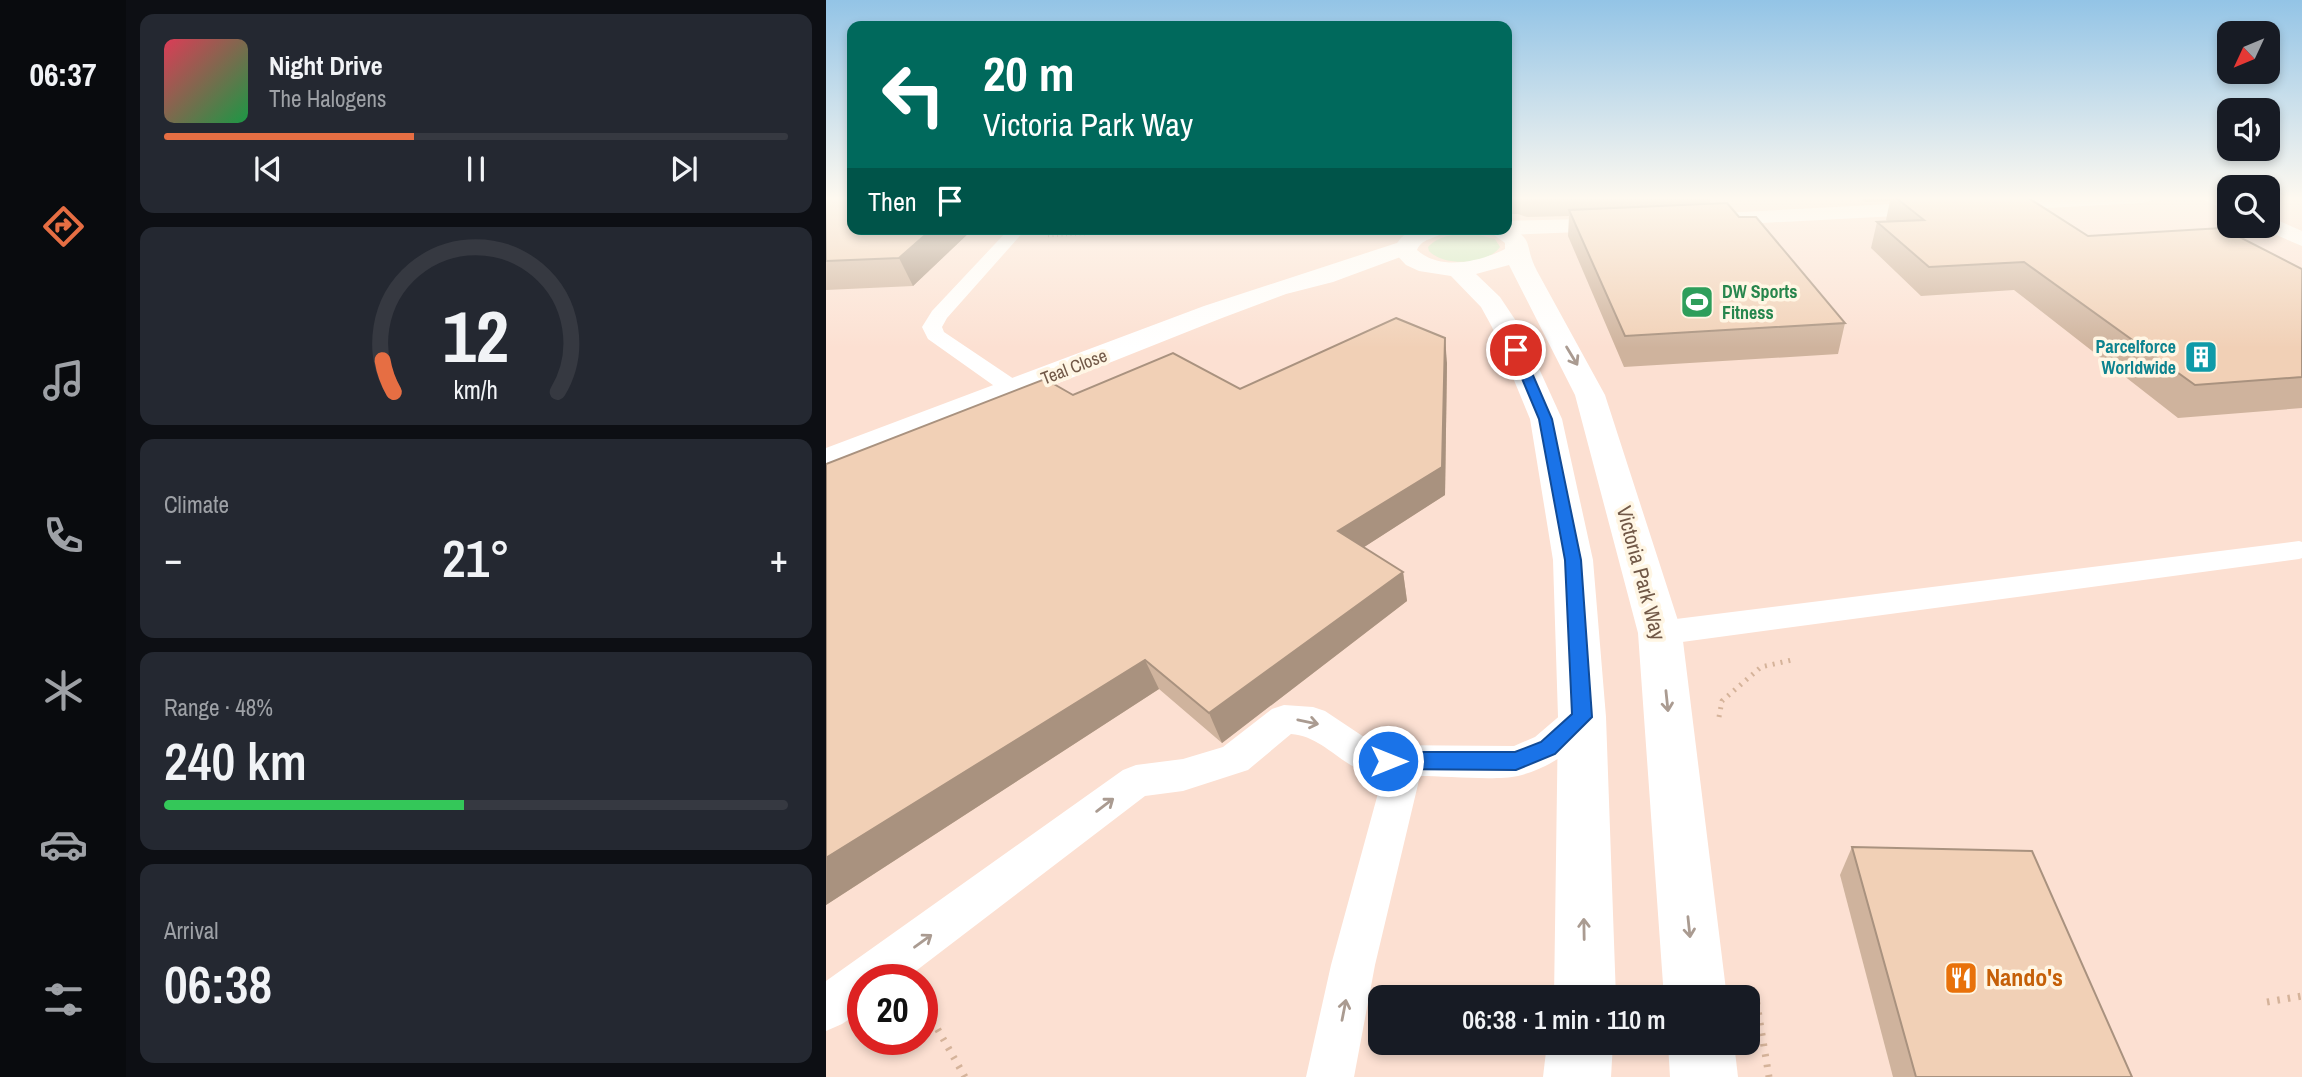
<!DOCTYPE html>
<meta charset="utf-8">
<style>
body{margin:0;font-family:"Archivo Narrow",sans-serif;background:#242831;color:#f1f3f6;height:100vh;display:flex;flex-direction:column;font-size:26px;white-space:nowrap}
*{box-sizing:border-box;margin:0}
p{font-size:23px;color:#9ea1a6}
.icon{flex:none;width:38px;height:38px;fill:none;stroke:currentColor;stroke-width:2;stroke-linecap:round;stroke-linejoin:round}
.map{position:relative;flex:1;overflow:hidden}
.panel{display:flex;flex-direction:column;gap:14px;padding:14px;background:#0d0f14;width:700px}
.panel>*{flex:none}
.banner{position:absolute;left:21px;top:21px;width:665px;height:214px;border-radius:14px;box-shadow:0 4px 10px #0003;background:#00695c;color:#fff;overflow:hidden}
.needle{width:46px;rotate:226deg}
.buttons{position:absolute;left:1391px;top:21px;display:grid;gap:14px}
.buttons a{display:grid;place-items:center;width:63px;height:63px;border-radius:14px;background:#171b24;box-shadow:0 4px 10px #0003;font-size:35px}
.speed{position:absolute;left:21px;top:964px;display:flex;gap:14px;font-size:35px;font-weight:700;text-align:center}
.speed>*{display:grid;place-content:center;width:91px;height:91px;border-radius:50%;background:#171b24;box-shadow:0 4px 10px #0003;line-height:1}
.speed .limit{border:10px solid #d22;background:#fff;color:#111}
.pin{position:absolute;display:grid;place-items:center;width:60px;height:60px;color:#fff;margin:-30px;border:4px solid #fff;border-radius:50%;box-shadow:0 2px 7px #0007}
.me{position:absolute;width:77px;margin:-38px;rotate:90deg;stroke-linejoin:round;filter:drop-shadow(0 0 5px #0008)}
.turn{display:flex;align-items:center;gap:24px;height:147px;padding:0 21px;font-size:32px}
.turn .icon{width:91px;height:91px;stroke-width:2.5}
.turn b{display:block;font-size:49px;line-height:60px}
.then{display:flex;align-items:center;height:66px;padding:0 21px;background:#0003;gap:14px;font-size:26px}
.big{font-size:52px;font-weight:600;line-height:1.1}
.panel .widget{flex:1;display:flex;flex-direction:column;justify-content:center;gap:10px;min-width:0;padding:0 24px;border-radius:14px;background:#242831}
.panel .dial{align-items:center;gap:0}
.dial svg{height:182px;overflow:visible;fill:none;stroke:#363941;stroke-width:7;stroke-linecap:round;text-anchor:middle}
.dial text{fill:#f1f3f6;stroke:none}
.song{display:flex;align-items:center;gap:21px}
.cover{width:84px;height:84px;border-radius:10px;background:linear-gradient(135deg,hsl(350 70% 55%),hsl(140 70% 35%))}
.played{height:7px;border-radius:4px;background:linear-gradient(90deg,#e66e43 40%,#363941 40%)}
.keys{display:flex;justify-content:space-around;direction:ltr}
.heat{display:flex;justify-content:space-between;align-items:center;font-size:38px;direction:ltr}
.charge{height:10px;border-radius:5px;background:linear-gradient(90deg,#34c759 48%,#363941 0)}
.trip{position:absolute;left:542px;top:985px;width:392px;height:70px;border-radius:14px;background:#171b24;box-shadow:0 4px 10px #0003;font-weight:600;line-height:70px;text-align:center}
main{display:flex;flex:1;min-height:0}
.tab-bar{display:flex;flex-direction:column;width:126px;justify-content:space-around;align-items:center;background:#090b0e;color:#9ea1a6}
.tab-bar .icon{width:49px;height:49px}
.tab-bar .selected{color:#e66e43}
.tab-bar b{font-size:32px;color:#f1f3f6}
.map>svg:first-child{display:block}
</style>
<main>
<nav class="tab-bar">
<b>06:37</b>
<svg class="icon selected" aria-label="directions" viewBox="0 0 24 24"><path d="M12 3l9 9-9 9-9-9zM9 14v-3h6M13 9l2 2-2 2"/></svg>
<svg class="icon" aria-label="music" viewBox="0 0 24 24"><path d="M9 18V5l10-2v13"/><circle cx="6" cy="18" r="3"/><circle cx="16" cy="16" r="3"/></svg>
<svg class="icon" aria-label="phone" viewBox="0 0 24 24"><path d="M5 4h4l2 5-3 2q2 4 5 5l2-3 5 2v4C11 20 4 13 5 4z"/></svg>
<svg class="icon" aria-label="climate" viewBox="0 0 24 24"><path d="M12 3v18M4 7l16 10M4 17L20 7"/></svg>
<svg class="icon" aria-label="car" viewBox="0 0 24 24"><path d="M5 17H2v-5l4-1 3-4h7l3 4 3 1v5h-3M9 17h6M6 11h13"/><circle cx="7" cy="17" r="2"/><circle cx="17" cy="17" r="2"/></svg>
<svg class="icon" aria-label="filters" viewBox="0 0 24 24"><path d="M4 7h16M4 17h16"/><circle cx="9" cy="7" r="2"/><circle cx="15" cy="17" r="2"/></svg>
</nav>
<section class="panel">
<div class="widget">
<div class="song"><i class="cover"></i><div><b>Night Drive</b><p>The Halogens</p></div></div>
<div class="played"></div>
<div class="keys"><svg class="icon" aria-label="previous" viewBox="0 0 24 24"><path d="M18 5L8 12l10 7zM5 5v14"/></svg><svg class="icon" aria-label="pause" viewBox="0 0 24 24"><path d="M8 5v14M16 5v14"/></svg><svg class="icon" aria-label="next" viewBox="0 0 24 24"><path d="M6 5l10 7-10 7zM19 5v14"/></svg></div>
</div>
<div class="widget dial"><svg viewBox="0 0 100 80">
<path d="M14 69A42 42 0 1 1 86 69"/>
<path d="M14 69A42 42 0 0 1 9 55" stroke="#e66e43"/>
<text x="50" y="56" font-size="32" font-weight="700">12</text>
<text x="50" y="72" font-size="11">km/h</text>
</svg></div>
<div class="widget"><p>Climate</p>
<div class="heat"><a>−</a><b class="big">21°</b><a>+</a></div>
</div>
<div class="widget"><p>Range · 48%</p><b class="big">240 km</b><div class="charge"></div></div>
<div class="widget"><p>Arrival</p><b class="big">06:38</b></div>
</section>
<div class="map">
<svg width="1476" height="1077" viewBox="0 0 1476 1077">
<rect width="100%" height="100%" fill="#fcf2de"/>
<path fill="#fce0d2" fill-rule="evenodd" d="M0 197 26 229H681V197H1403L1404 226H1442V197H1476V1077H0ZM37 980H96V1040H37ZM555 998H922V1043H555Z"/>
<path fill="#cde8be" d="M648 234 669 239 674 247C661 265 618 267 603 251L602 247C614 234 632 234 648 234Z"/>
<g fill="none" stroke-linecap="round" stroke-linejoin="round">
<polyline stroke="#d5b39a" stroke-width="2.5" stroke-dasharray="1 3.5" stroke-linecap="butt" points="222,236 357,229"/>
<polyline stroke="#d5b39a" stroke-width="5" stroke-dasharray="2 6" stroke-linecap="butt" points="893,717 896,701 935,667 970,659"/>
<g stroke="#d5b39a" stroke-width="7" stroke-dasharray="2.5 8" stroke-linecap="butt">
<polyline points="929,992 943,1077"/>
<polyline points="96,1002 139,1077"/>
<polyline points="1441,1002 1476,996"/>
</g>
<g fill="#fff" fill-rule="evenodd">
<polygon points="183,229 200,229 121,318 116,327 118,332 197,385 200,390 197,395 181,395 102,339 96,327 106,311"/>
<polygon points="1473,541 1476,542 1476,558 1473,559 834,645 823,641 818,633 823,625 834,621"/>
<path d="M756 703 768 707 773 717C758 746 724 768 692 776 670 781 619 776 594 776L549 965 528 1077H480L505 965 557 775C520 775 500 736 465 734L422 770 357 791 319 796 78 980H37V1010L16 1024 0 1031V981L297 770 310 765 357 759 397 747 446 709 458 705 487 707 499 711 550 745 688 746 709 737 744 707Z"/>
</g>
<g fill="#fff" fill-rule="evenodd">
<polygon points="1197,197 1327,197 1324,201 1317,203 879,226 871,225 868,220 871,215 879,214"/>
<polygon points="1376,197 1404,197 1404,211 1379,201"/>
<polygon points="1442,216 1476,231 1476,246 1434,228 1433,226 1442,226"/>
<polygon points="794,218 802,220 805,225 802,230 681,235 671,229 681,229 681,221"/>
<polygon points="580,240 588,242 591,247 588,252 507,282 460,294 396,318 200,396 0,470 0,448 378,306"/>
</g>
<g fill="#fff" fill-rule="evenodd">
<path d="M681 225C710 241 697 244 711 271L779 395 856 633 901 998H838L812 633 749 395 683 265 650 274 674 297 694 327 736 419 767 560 780 717 790 998H728L732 717 727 560 704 419 666 327 655 307 625 276 593 271 580 265 567 251C579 224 595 229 620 229 613 240 597 236 591 250 614 271 653 262 679 249V243L660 229H681Z"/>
<polygon points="721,1043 787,1043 785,1077 717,1077"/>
<polygon points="842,1043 908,1043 912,1077 844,1077"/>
</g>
</g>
<g fill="#cfb39d">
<polygon points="0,197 147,229 87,286 0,290"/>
<polygon points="681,197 884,197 884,204 913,217 1019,323 1012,354 798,367 742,236 743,216 701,217 692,214 681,214"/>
<polygon points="1033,197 1201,197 1262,236 1476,269 1476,408 1352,418 1188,290 1095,296 1045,248 1051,222 1062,221 1060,220 1064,201 1039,202"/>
<polygon points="621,363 619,495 538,547 577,572 581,601 396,743 333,689 0,905 0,464 247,395 414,389"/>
<polygon points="1026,847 1306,1077 1067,1077 1014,875"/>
</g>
<g fill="#a9927f">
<polygon points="106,229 147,229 87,286 73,258"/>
<polygon points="619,338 621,363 619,495 518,560 512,531"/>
<polygon points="577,572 581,601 396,743 383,713"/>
<polygon points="319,660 333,689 0,905 0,858"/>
</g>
<g fill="#f1d0b6" stroke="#a9927f" stroke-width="2">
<polygon points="0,197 26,197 26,229 106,229 73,258 0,261"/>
<polygon points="1069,197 1201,197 1262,236 1396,228 1476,269 1476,377 1369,385 1198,262 1103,267 1051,222 1098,220"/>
<polygon points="901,203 913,217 930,217 1019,323 799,336 743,210"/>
<polygon points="570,318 619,338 616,467 512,531 577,572 383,713 319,660 0,858 0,464 219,379 247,395 347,353 414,389"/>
<polygon points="1026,847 1206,851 1306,1077 1090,1077"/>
</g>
<defs><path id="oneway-shaft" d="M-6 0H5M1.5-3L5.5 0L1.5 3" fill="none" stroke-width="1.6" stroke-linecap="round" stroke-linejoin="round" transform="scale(1.75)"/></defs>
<g stroke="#aa9b91">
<use href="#oneway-shaft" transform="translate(746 356) rotate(59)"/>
<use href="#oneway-shaft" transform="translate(841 701) rotate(84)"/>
<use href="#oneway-shaft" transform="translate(482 722) rotate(12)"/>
<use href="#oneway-shaft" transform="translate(279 805) rotate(-37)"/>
<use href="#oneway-shaft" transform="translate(863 927) rotate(84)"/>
<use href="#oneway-shaft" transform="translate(758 929) rotate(-91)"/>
<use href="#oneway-shaft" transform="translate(97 941) rotate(-36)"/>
<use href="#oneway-shaft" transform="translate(518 1010) rotate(-79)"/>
</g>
<linearGradient id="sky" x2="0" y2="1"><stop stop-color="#93c4e6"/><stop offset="0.57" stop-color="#fef9f0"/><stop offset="1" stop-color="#fef9f0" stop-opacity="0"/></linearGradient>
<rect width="1476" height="348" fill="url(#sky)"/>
<polygon fill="#1a73e8" stroke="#114b97" stroke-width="2" points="690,347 696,350 726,419 755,560 766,717 729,754 690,770 562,769 554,767 551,761 554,754 562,752 689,752 715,742 746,714 739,560 713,419 684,350"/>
<defs>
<symbol id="stadium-square" viewBox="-11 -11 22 22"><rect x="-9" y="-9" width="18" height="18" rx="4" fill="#2e9e5b" stroke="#fff6e4"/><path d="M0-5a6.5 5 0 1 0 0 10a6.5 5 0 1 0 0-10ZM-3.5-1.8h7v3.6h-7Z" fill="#fff"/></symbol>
<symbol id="building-square" viewBox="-11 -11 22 22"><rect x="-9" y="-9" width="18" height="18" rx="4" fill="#0f9aa8" stroke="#fff6e4"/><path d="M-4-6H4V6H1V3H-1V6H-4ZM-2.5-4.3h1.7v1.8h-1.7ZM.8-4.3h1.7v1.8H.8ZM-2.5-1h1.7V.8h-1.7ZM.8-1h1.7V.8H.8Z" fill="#fff"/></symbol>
<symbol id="restaurant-square" viewBox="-11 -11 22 22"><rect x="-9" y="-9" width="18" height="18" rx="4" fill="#e8710a" stroke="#fff6e4"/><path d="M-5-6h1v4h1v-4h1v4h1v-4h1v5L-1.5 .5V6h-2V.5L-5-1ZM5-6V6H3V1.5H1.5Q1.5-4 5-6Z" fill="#fff"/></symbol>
</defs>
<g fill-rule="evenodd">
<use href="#stadium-square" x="852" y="283" width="38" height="38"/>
<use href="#building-square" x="1356" y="338" width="38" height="38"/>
<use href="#restaurant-square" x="1116" y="959" width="38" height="38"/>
</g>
<g text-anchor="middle" stroke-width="7" stroke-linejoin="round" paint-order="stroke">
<g font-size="18" font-weight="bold" fill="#27864d" stroke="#fff6e4" text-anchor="start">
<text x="896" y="298">DW Sports<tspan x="896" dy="21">Fitness</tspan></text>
</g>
<g font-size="18" font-weight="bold" fill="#0d838f" stroke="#fff6e4" text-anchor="end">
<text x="1350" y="353">Parcelforce<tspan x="1350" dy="21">Worldwide</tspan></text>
</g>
<g font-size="18" fill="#715847" stroke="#fff6e4">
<text transform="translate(248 367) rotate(-21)" y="6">Teal Close</text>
</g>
<g font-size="21" fill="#715847" stroke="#fff6e4">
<text transform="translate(815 573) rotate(75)" y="7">Victoria Park Way</text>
</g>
<g font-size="24" font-weight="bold" fill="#c56008" stroke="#fff6e4" text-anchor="start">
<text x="1160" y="986">Nando's</text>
</g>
</g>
</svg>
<div class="buttons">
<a><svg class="needle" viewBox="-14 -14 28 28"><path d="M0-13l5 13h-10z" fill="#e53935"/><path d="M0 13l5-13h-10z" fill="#9ea1a6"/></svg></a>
<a><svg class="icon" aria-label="sound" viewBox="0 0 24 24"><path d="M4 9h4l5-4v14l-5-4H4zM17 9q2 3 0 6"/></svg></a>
<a><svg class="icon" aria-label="search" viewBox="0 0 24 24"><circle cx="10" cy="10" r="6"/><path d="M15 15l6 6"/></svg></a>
</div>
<div class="speed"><div class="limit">20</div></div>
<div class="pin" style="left:690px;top:350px;background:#d93025"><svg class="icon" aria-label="arrive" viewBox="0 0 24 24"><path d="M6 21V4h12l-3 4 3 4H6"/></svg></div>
<svg class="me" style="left:562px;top:761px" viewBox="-20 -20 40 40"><circle r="17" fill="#1a73e8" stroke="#fff" stroke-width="3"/><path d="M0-11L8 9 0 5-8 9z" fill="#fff"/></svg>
<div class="trip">06:38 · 1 min · 110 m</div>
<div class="banner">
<div class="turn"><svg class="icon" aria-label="left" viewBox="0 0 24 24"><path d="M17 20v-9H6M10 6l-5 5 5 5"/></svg><div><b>20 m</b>Victoria Park Way</div></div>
<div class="then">Then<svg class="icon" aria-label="arrive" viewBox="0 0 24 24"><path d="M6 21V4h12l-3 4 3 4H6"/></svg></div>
</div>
</div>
</main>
